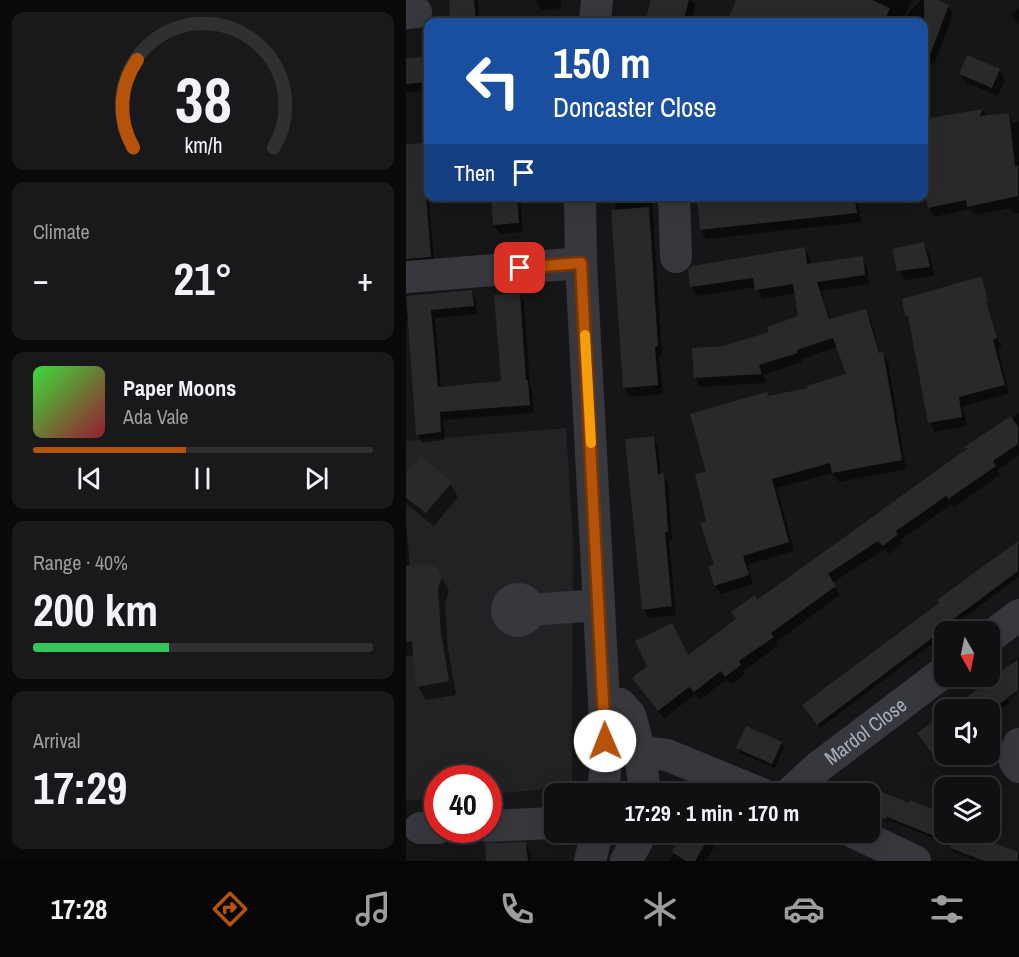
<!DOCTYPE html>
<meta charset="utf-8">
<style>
body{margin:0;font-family:"Archivo Narrow",sans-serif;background:#19191b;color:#f1f3f6;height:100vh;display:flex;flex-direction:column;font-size:22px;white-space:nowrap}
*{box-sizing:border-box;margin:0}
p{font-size:20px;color:#9c9d9f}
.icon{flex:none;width:33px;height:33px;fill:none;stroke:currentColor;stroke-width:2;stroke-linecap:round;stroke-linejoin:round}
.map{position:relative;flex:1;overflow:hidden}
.panel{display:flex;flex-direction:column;gap:12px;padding:12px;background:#09090a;width:406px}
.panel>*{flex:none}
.banner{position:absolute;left:18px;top:18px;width:504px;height:183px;border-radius:12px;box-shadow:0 6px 24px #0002,0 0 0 2px #303032;background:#1a4fa0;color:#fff;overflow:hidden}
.needle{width:39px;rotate:171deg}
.buttons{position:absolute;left:528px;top:621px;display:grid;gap:12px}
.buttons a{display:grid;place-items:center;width:66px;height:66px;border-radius:12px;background:#101012;box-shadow:0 6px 24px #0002,0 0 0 2px #303032;font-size:30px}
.speed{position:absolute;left:18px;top:765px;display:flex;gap:12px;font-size:30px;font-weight:700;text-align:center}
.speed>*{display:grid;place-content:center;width:78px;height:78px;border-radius:50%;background:#101012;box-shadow:0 6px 24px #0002,0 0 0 2px #303032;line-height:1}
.speed .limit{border:9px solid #d22;background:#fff;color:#111}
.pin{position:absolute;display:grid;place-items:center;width:51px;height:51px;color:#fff;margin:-26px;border-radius:12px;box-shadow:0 3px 9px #0006}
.me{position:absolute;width:66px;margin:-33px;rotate:359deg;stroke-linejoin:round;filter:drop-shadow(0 0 4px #0008)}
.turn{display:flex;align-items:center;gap:21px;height:126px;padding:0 30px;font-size:27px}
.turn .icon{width:78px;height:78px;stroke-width:2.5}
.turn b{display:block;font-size:42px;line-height:51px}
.then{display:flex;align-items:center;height:57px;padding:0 30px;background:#0003;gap:12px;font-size:22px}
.big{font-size:45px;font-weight:800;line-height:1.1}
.panel .widget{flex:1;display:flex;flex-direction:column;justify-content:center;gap:9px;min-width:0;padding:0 21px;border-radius:12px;background:#19191b}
.panel .dial{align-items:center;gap:0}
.dial svg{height:156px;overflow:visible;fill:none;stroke:#303032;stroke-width:7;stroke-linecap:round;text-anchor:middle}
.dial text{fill:#f1f3f6;stroke:none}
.song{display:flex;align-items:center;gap:18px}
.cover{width:72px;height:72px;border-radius:9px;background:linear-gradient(135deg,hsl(120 70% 55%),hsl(350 70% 35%))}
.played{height:6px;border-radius:3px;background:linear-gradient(90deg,#b45309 45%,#303032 45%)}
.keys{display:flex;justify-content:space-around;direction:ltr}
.heat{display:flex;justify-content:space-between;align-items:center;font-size:33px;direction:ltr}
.charge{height:9px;border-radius:4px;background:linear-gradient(90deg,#34c759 40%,#303032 0)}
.trip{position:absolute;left:138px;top:783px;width:336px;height:60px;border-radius:12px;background:#101012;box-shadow:0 6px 24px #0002,0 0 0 2px #303032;font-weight:800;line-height:60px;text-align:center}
.menu{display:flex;height:96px;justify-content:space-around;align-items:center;background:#060607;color:#9c9d9f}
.menu .icon{width:42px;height:42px}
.menu .on{color:#b45309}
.menu b{font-size:27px;color:#f1f3f6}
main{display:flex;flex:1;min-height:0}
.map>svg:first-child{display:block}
</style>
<main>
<section class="panel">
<div class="widget dial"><svg viewBox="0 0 100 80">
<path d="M14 69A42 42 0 1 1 86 69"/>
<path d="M14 69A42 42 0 0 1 16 24" stroke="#b45309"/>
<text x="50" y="56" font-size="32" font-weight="700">38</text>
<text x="50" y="72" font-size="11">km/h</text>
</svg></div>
<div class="widget"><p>Climate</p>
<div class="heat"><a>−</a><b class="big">21°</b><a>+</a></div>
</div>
<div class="widget">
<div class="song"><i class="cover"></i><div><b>Paper Moons</b><p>Ada Vale</p></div></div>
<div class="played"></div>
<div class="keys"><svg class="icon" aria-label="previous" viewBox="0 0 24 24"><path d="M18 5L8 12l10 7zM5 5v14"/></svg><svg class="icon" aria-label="pause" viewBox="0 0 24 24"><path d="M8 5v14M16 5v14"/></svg><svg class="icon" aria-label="next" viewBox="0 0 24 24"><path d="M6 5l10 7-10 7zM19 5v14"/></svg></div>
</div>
<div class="widget"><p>Range · 40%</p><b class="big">200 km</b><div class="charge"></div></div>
<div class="widget"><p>Arrival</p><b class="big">17:29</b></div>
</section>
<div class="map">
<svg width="613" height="861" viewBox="0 0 613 861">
<rect width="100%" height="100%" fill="#161618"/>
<polygon fill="#222225" points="160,428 167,540 166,787 83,794 82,778 32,778 31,798 0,801 0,441"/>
<g fill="#0007">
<polygon points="44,0 72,0 73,22 46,22"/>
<polygon points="130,0 155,0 155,8 136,10"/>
<polygon points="246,0 286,0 289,6 285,22 240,22"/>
<polygon points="332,0 506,0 497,19 515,0 528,0 542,6 547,14 528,65 518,61 518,22 323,22"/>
<polygon points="613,8 613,25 605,14"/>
<polygon points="22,58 22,91 0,92 0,60"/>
<polygon points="593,70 599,80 592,96 560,83 555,74"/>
<polygon points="577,110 581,117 602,115 607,123 613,122 613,213 607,213 604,208 568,215 564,209 528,217 523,208 518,183 518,118 523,117 525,119"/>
<polygon points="22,144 22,196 29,266 6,268 1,259 0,249 0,146"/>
<polygon points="86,196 114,196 117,232 94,234 88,225"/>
<polygon points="209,196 251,196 251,199 246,199 256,355 253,356 257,394 224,397 218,388"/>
<polygon points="292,196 451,196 455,222 300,239 295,230"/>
<polygon points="518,243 523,253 529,276 498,280 493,270"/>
<polygon points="398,248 404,257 405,265 456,258 461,267 463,284 415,291 425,321 459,311 465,320 474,354 477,353 482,362 500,469 433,482 427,473 371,488 388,551 341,565 347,584 315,594 309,585 310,565 302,522 302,473 363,398 403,389 442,375 432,347 395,359 396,362 357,375 360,383 294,387 289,377 317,347 365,333 393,317 390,293 356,299 350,287 291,296 285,287"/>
<polygon points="578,288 582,302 532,318 585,323 596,348 592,349 603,394 557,406 561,426 529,432 524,423 505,322 501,316"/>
<polygon points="65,291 70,300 71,314 29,318 35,388 96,383 113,295 118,303 124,385 126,390 128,413 37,420 39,440 16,443 11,434 2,321 0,321 0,297"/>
<polygon points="613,413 613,455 591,470 594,475 548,507 546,504 494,540 496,543 483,554 479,549 426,583 434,595 370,642 372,646 337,671 339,674 325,685 321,679 294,700 289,694 258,719 233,687 282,657 331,620 351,601 559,452 557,450"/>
<polygon points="247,437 252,446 255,475 257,475 262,483 266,540 263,540 270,615 242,618 237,609"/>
<polygon points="0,473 44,483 52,497 28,526 0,504"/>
<polygon points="0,523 4,567 35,576 43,591 39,604 42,649 50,695 20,700 12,686 9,655 0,656"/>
<polygon points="613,542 613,577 530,638 531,640 414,728 400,709 534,603 533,601"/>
<polygon points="613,657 613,691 601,700 603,703 584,717 584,710 546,710 605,666 604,663"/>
<polygon points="538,715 538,750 529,756 513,734"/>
<polygon points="375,743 378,747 369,768 334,753 332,748"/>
<polygon points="453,785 504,805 505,802 538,815 538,832 568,832 587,840 589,844 613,854 613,861 572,861 546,851 545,845 483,820 482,823 464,816 464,794 449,794"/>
<polygon points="280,832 328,832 323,842 314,837 300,861 263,861"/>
<polygon points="119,844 125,853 125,861 82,861"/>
</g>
<g fill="#29292c">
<polygon points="43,0 68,0 70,22 44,22"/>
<polygon points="245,0 283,0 277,22 239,22"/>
<polygon points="330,0 466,0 484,8 478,22 321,22"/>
<polygon points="518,0 532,0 543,5 519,68"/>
<polygon points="561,55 594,69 586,88 553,74"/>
<polygon points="22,57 22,82 0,84 0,58"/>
<polygon points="577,109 574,116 603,113 609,166 612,165 612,196 561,207 560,200 522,208 518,189 518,119"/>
<polygon points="22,143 22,168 18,169 25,257 0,259 0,144"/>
<polygon points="85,196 111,196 113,223 87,225"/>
<polygon points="291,196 448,196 451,213 294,230"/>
<polygon points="243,207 252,346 249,347 252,385 217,388 205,210"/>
<polygon points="518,242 524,267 491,271 486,249"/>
<polygon points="399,247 401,264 457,256 459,275 411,282 423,319 460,309 473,353 477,351 496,460 426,473 424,463 366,479 383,542 337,556 343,575 308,586 302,566 308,564 294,523 300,521 289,474 300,472 284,414 361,392 362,396 401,388 400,386 440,374 427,338 391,350 392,353 353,365 356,374 288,378 286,348 317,346 363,332 361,327 392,316 387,284 349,290 347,278 284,287 282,270 286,266"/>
<polygon points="573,277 576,278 582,301 580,302 591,338 587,340 599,385 553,397 556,417 522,423 502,316 499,316 496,299"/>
<polygon points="66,290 68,306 25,310 32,387 95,381 88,295 114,293 120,380 122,380 124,405 34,412 35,432 10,435 0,296"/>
<polygon points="605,416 612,427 612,444 587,461 590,466 542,499 540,496 490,531 492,534 477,546 472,541 422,574 430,586 365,633 368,637 333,661 335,665 319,677 315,671 288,692 283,687 252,711 226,678 241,666 229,641 266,623 282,655 330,619 325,612 349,595 351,600 562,448 555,449"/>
<polygon points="248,436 252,474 258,473 262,532 259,532 266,606 236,610 219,439"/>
<polygon points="15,456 46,482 20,513 0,498 0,473"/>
<polygon points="612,541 612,571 529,633 530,635 411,725 396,705 533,603 531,600"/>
<polygon points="19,564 31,567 36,576 32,589 35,633 43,681 10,687 6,641 0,642 0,566"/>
<polygon points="612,659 612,690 586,710 566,710 558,699"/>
<polygon points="538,713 538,744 526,753 511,733"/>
<polygon points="340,726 376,742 366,764 330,748"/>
<polygon points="464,787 503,803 504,800 538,814 538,840 481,817 480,820 464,813"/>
<polygon points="278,832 306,832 289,861 280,861 266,852"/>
<polygon points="551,832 572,832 588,839 586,842 612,852 612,861 578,861 544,848"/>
<polygon points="120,842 122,861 80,861 79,843"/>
</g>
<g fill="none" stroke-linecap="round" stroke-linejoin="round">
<g stroke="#37383d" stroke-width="32">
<polyline points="0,13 10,12"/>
<polyline points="189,22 191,0"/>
<polyline points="174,196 175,263 198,702 200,761 197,794"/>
<polyline points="268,196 270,257"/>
<polyline points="0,277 175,263"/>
<circle cx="112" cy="610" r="11"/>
<polyline points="123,610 193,605"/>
<polyline points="584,637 613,615"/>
<polyline points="198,702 214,704 224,715 234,752 239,794"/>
<polyline points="613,744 609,754 609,762 613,767"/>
<polyline points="234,752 261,755 356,794"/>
<path id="s1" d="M383 794 411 768 538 672"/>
<polyline points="82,826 148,823"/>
<polyline points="14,828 32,828"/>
<polyline points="447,832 509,861"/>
<polyline points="184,861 191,832"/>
<polyline points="220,861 236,832"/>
</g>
</g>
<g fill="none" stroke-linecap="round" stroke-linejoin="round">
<defs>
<polyline id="route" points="114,268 175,263 199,741"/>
</defs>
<use href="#route" stroke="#753606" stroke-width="15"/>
<use href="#route" stroke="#b45309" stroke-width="10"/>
<polyline stroke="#f59e0b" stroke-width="10" points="179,335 185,443"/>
</g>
<g text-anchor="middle" stroke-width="6" stroke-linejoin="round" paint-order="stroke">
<g font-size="20" fill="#a8adb8" stroke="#111113">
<text dy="7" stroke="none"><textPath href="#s1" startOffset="99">Mardol Close</textPath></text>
</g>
</g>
</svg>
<div class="buttons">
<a><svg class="needle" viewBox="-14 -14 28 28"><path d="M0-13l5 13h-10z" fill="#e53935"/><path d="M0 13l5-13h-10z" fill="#9c9d9f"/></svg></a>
<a><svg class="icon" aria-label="sound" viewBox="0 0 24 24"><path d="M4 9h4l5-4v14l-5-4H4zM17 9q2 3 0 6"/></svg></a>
<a><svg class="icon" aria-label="layers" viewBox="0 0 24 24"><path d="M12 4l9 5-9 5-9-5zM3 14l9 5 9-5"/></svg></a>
</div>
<div class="speed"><div class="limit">40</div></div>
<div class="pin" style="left:114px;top:268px;background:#d93025"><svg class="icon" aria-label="arrive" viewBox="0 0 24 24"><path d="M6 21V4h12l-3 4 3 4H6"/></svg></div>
<svg class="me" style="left:199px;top:741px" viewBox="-20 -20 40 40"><circle r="19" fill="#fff"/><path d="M0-13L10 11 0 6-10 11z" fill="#b45309"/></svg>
<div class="trip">17:29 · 1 min · 170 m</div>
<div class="banner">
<div class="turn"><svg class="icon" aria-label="left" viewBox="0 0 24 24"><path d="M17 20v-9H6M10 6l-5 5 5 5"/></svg><div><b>150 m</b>Doncaster Close</div></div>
<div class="then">Then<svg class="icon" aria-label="arrive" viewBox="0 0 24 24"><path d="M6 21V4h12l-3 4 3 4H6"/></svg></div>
</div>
</div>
</main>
<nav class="menu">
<b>17:28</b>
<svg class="icon on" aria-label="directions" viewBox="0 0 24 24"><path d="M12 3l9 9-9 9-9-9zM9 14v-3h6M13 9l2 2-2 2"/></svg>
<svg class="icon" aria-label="music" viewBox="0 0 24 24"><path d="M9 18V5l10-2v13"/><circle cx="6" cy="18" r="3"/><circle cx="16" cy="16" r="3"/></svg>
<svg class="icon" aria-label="phone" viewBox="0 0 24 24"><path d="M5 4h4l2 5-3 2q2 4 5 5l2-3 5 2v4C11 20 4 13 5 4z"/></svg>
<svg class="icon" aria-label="climate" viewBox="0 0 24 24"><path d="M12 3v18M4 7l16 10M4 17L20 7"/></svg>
<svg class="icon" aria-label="car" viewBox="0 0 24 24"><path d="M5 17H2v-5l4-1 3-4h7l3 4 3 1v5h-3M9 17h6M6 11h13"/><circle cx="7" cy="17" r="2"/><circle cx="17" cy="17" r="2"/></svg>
<svg class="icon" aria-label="filters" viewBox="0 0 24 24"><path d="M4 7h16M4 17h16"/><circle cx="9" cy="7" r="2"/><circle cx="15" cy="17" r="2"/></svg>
</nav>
